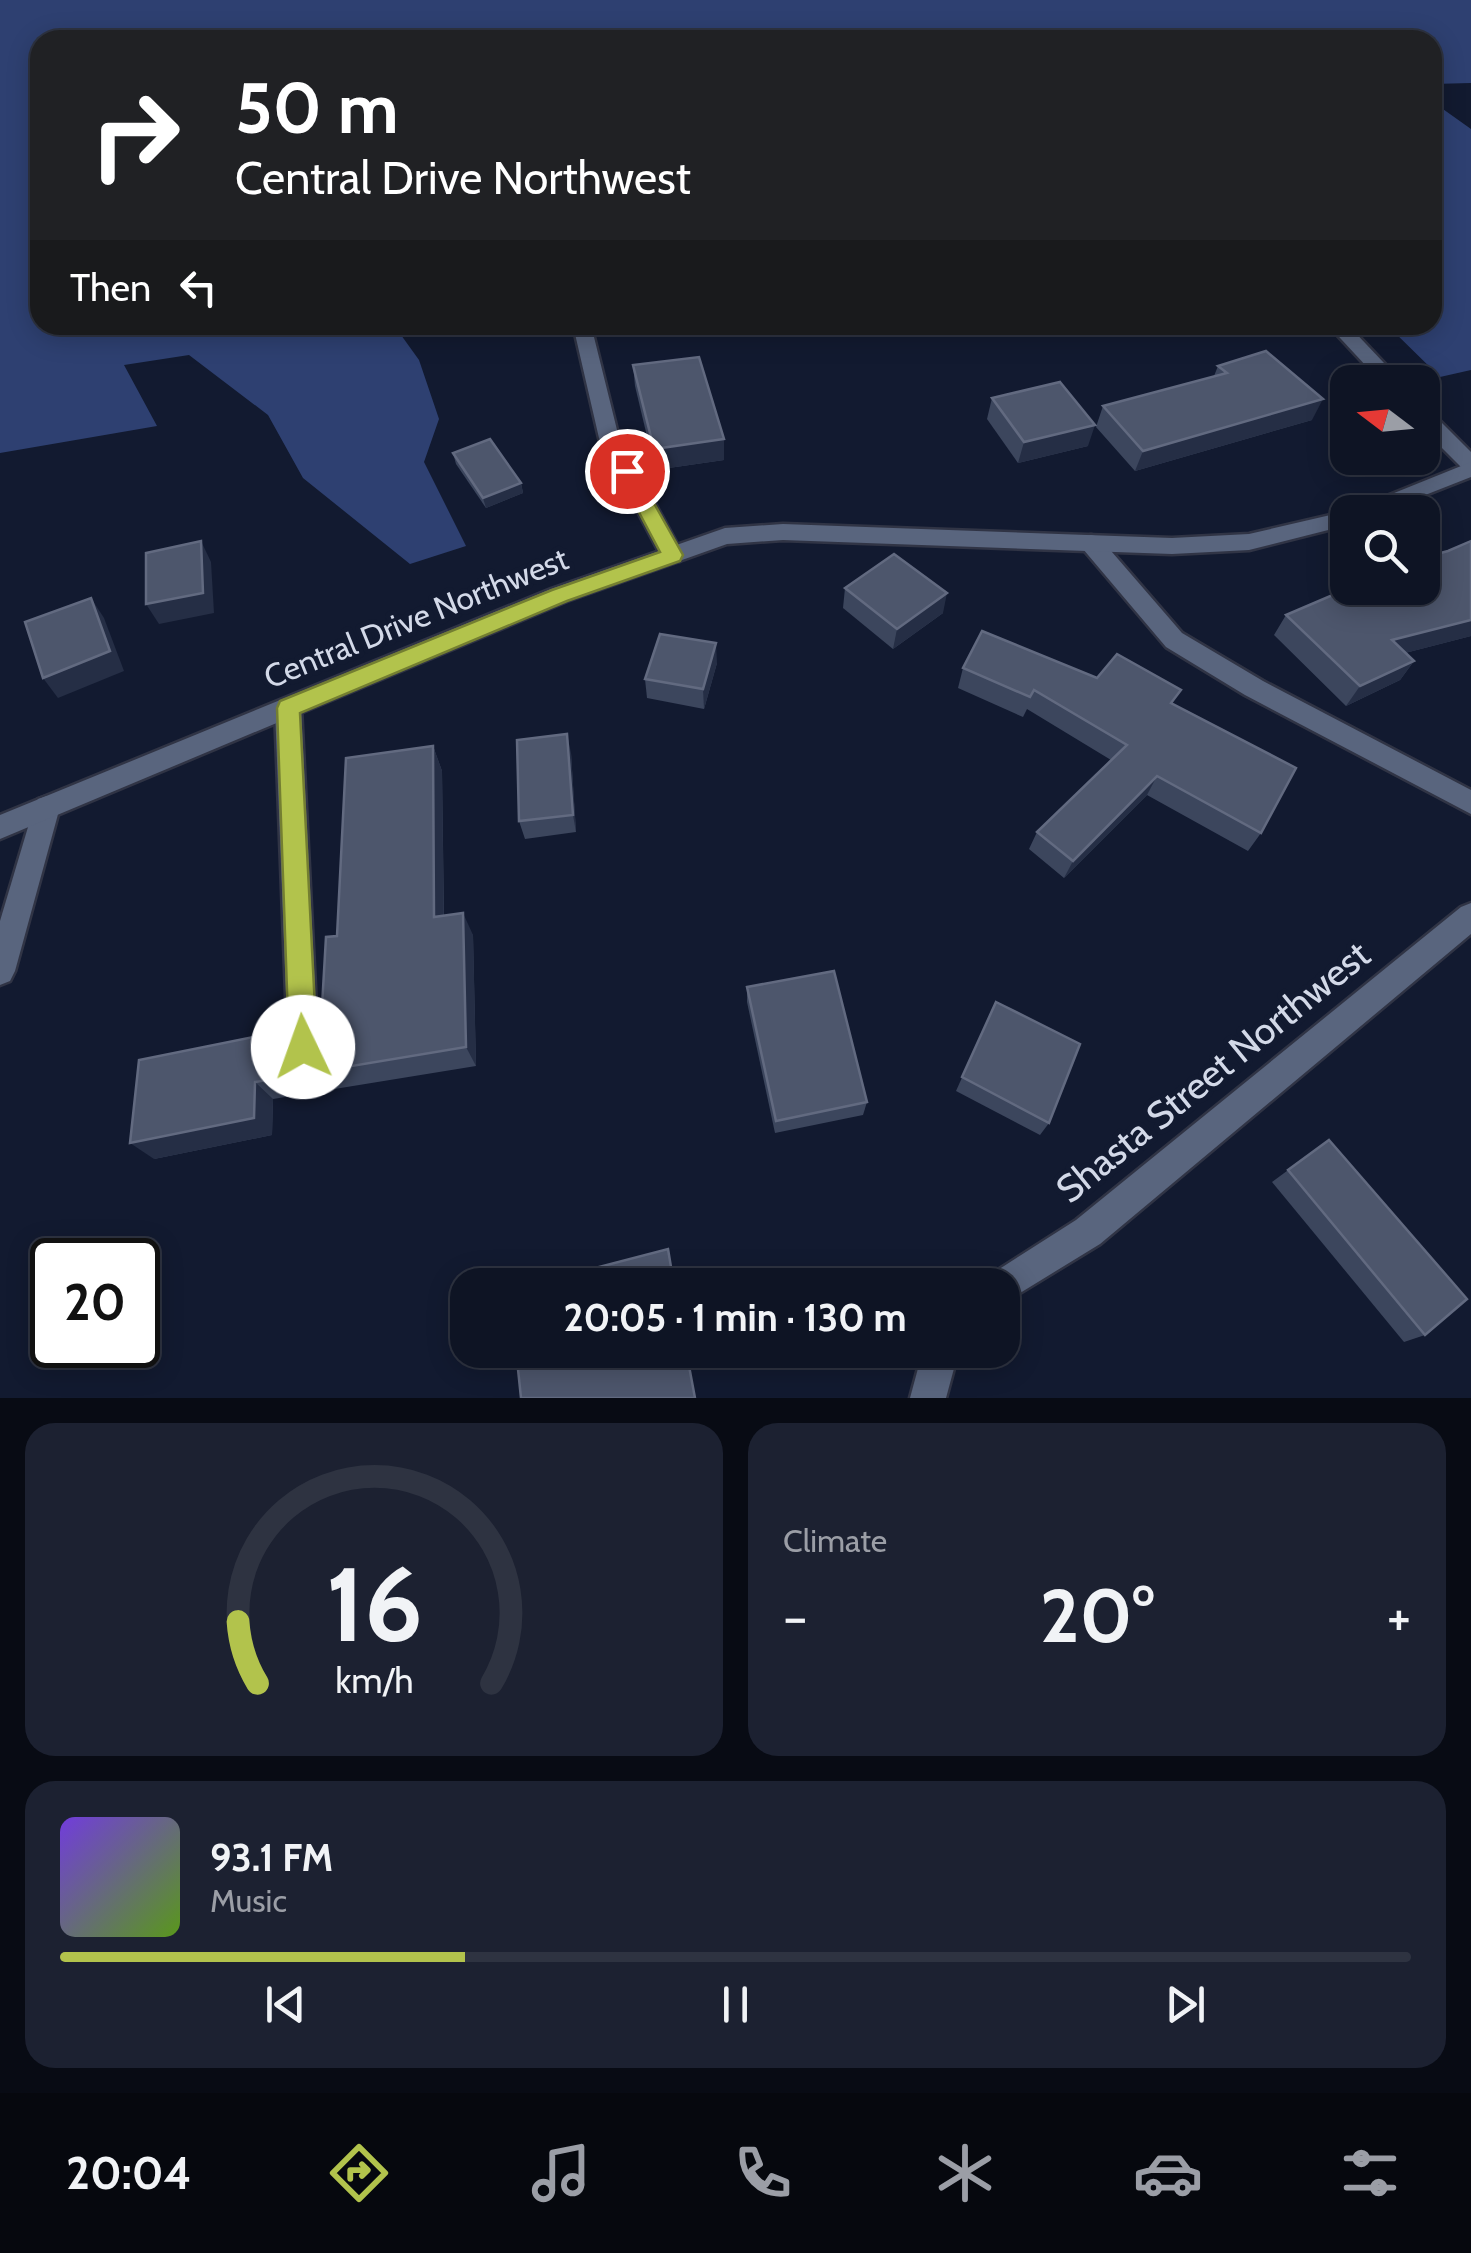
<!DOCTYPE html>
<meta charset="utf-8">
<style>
body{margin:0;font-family:Cabin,sans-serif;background:#1c2131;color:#f1f3f6;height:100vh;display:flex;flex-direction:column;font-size:38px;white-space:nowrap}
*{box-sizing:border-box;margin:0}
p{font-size:32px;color:#9b9ea6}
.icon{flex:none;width:55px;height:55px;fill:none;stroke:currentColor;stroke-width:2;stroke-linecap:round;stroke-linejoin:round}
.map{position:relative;height:1398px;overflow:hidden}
.drawer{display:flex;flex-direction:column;gap:25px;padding:25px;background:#080b14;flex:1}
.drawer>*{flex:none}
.banner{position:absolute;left:30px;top:30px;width:1412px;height:305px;border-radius:30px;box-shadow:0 5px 25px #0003,0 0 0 2px #2e3341;background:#202124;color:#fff;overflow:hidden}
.needle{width:65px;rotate:286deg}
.controls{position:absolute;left:1330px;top:365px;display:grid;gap:20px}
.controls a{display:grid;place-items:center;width:110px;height:110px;border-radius:20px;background:#0e1424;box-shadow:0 5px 25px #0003,0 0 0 2px #2e3341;font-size:50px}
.speed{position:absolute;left:30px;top:1238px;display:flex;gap:20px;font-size:50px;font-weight:700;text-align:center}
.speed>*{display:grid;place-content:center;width:130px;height:130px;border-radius:50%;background:#0e1424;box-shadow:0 5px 25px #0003,0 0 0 2px #2e3341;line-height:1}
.speed .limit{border:5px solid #111;border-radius:15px;background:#fff;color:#111}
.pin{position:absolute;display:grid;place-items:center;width:85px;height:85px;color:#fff;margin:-42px;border:5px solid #fff;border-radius:50%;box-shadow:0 2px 10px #0007}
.me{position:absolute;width:110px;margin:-55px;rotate:357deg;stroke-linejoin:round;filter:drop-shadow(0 0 8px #0008)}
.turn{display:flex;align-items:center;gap:35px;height:210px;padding:0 40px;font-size:45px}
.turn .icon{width:130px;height:130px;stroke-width:2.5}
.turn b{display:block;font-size:70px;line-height:85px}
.then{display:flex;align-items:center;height:95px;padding:0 40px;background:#0003;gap:20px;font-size:38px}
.big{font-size:75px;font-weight:700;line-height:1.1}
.drawer .tile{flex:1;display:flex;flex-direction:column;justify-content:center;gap:15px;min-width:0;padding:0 35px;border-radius:30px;background:#1c2131}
.drawer .dial{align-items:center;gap:0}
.dial svg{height:260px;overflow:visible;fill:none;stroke:#2e3341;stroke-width:7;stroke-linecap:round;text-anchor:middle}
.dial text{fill:#f1f3f6;stroke:none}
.song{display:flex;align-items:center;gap:30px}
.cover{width:120px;height:120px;border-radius:15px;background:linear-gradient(135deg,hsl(260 70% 55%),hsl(90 70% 35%))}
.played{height:10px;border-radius:5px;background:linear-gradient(90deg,#b2c34c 30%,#2e3341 30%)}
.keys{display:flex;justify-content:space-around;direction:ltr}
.heat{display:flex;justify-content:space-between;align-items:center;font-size:55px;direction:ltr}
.drawer .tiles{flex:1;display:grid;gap:25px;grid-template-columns:1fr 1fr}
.tile:last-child{grid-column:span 2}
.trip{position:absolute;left:450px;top:1268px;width:570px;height:100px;border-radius:30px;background:#0e1424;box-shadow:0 5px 25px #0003,0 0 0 2px #2e3341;font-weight:700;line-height:100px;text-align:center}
.menu{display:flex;height:160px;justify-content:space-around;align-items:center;background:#06080e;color:#9b9ea6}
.menu .icon{width:70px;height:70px}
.menu .selected{color:#b2c34c}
.menu b{font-size:45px;color:#f1f3f6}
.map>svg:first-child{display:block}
</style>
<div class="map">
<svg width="1471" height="1398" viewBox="0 0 1471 1398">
<rect width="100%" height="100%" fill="#121a30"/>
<g fill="#2e4071">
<polygon points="0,0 1471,0 1471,83 1433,84 1432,40 651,40 650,36 629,30 403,39 365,33 319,40 40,40 40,325 437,325 396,328 419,360 439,419 424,462 466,546 410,564 303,478 268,415 189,355 124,365 157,426 0,453"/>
<polygon points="1433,102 1471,129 1471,370 1440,377 1387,325 1432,325"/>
</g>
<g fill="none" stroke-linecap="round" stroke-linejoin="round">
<defs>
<polygon id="service" points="288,698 297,701 301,708 318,1047 314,1058 303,1062 292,1058 288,1047 275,708 279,701"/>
<g id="minor">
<polygon points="573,325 591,325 619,438 683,555 680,561 664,561 599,438"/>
<polygon points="1328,325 1348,325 1402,382 1381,382"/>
<polygon points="1422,409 1429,410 1471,452 1471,472 1464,470 1422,428"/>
<polygon points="1091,535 1099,537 1182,633 1263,681 1471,790 1471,814 1245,695 1166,647 1083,549 1080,543 1083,537"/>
<polygon points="47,796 56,799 60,807 15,971 10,981 0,985 0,921 34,807 38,799"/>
<polygon points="1471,903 1471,934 1100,1244 1002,1304 1002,1285 986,1285 990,1275 1076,1220 1461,907"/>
<polygon points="923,1350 959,1350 946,1398 910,1398"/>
</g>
<polygon id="tertiary" points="1471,462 1471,477 1382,512 1348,512 1348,525 1249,550 1172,554 783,540 727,544 567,601 0,839 0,815 551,589 725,528 783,524 1172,538 1249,534 1352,510"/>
</defs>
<use href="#service" stroke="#303445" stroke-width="5"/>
<use href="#minor" stroke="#303445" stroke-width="5"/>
<use href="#tertiary" stroke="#303445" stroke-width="5"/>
<use href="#service" fill="#59657e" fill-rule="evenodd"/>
<use href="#minor" fill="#59657e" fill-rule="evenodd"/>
<use href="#tertiary" fill="#59657e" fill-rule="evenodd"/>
</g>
<g fill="#3c465d">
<polygon points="633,365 724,439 724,460 655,470 635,386"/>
<polygon points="1218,366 1312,420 1135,471 1096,427 1103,406 1214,376"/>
<polygon points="992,398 1088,446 1018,463 987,419"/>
<polygon points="453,453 521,483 523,493 486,508 456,464"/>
<polygon points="845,588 943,613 893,649 843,608"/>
<polygon points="1286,615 1471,636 1405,653 1414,661 1400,680 1346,706 1274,635"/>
<polygon points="717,663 704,709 647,698 645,679"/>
<polygon points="963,668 1097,678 1174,704 1261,833 1248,851 1147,795 1064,878 1029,849 1037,832 1111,760 1027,709 1023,717 958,688"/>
<polygon points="433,746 442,771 444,916 473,935 476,1066 273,1099 272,1135 154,1159 278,1044 288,1047 302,1040 321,1024 337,936"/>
<polygon points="571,753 576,832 525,839 519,821"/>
<polygon points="747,987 867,1102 863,1115 775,1133 747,1002"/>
<polygon points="996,1002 1049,1123 1040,1135 956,1091"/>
<polygon points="1329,1140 1425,1335 1404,1342 1272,1182"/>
</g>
<g fill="#252e45">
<polygon points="1323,399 1312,420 1135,471 1143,451"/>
<polygon points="1095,425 1088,446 1018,463 1024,442"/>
<polygon points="724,439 724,460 655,470 654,449"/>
<polygon points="521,483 523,493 486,508 483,498"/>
<polygon points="201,541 211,562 214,613 159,624 146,604"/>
<polygon points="947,593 943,613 893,649 897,629"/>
<polygon points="91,598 104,618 124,671 58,698 43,678"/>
<polygon points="1471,620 1471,636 1378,660 1392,640"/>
<polygon points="716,643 717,663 704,709 703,689"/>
<polygon points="1414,661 1400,680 1346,706 1360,686"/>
<polygon points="567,734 571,753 576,832 573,815"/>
<polygon points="433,746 442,771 444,939 434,917"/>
<polygon points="1157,776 1147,795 1064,878 1073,861"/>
<polygon points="463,913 473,935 476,1066 466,1047"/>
<polygon points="255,1082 273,1099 272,1135 154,1159 130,1143"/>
</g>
<g fill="#4d566c" stroke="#626a80" stroke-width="2.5">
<polygon points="1266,351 1323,399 1143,451 1103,406 1227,373 1218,366"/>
<polygon points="699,357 724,439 654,449 633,365"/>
<polygon points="1060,382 1095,425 1024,442 992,398"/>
<polygon points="490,439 521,483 483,498 453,453"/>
<polygon points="201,541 203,593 146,604 146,553"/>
<polygon points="1471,541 1471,620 1392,640 1414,661 1360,686 1286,615 1349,588 1422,588 1422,558 1448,551"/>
<polygon points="894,554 947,593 897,629 845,588"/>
<polygon points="91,598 110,651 43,678 25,622"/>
<polygon points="982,631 1097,678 1117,654 1181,690 1171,703 1296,768 1261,833 1157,776 1073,861 1037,832 1127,745 1034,690 1030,697 963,668"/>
<polygon points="660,634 716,643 703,689 645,679"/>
<polygon points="567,734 573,815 519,821 517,740"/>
<polygon points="433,746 434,917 463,913 466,1047 255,1082 254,1118 130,1143 139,1060 269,1034 274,1043 288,1047 302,1040 306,1027 321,1024 326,937 337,936 346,758"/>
<polygon points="834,971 867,1102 776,1121 747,987"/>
<polygon points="996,1002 1080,1044 1049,1123 962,1077"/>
<polygon points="1329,1140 1467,1299 1425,1335 1288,1170"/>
<polygon points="668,1249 674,1285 530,1285"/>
<polygon points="516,1350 686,1350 695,1398 521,1398"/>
</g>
<polygon fill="#b2c34c" stroke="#747f31" stroke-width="2.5" points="627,464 636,471 683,555 680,561 567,601 300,713 317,1047 313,1056 303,1060 293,1056 289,1047 277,708 280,701 552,590 660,552 617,471"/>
<g text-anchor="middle" stroke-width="10" stroke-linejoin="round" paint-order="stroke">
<g font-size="32" fill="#d3d9e8" stroke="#121a30">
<text transform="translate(416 618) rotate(-22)" y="11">Central Drive Northwest</text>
</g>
<g font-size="38" fill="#d3d9e8" stroke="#121a30">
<text transform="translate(1213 1072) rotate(-39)" y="13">Shasta Street Northwest</text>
</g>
</g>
</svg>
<div class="controls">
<a><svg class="needle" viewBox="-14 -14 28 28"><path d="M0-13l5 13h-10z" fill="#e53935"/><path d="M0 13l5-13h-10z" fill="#9b9ea6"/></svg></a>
<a><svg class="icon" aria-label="search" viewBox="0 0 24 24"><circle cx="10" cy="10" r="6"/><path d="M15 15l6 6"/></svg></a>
</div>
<div class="speed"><div class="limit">20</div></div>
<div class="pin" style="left:627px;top:471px;background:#d93025"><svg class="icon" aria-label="arrive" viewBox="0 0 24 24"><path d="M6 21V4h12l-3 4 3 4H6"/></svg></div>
<svg class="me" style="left:303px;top:1047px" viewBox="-20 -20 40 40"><circle r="19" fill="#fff"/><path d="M0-13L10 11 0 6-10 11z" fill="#b2c34c"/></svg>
<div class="trip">20:05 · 1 min · 130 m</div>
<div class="banner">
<div class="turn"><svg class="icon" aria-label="right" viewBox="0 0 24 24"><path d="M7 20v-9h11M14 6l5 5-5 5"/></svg><div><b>50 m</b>Central Drive Northwest</div></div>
<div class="then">Then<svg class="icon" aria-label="left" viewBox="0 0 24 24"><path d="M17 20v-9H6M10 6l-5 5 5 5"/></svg></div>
</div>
</div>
<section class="drawer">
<div class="tiles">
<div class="tile dial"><svg viewBox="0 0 100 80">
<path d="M14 69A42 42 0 1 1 86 69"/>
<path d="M14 69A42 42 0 0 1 8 50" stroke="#b2c34c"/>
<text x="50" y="56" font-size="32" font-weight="700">16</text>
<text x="50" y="72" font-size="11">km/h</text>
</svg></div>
<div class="tile"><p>Climate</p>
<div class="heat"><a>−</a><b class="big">20°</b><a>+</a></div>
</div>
<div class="tile">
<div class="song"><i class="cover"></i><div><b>93.1 FM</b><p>Music</p></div></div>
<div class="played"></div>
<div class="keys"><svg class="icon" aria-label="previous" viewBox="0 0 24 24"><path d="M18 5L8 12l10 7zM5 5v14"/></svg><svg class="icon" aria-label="pause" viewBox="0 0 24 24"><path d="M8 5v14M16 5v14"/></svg><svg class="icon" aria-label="next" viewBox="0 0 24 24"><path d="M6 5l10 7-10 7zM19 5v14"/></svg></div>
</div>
</div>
</section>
<nav class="menu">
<b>20:04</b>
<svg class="icon selected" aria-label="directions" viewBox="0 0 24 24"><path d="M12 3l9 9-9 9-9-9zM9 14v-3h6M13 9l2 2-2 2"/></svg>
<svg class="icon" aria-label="music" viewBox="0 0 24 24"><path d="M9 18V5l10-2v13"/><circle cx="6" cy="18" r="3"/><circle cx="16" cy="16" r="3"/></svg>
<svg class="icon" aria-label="phone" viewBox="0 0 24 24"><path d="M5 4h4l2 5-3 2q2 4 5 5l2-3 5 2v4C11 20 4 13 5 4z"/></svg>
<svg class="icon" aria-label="climate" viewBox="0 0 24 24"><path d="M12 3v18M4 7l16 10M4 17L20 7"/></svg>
<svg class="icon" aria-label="car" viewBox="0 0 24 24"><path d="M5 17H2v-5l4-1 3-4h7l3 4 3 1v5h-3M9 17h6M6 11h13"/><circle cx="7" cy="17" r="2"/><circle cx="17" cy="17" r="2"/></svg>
<svg class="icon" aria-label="filters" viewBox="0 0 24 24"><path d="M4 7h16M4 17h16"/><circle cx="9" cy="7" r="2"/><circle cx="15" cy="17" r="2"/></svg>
</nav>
